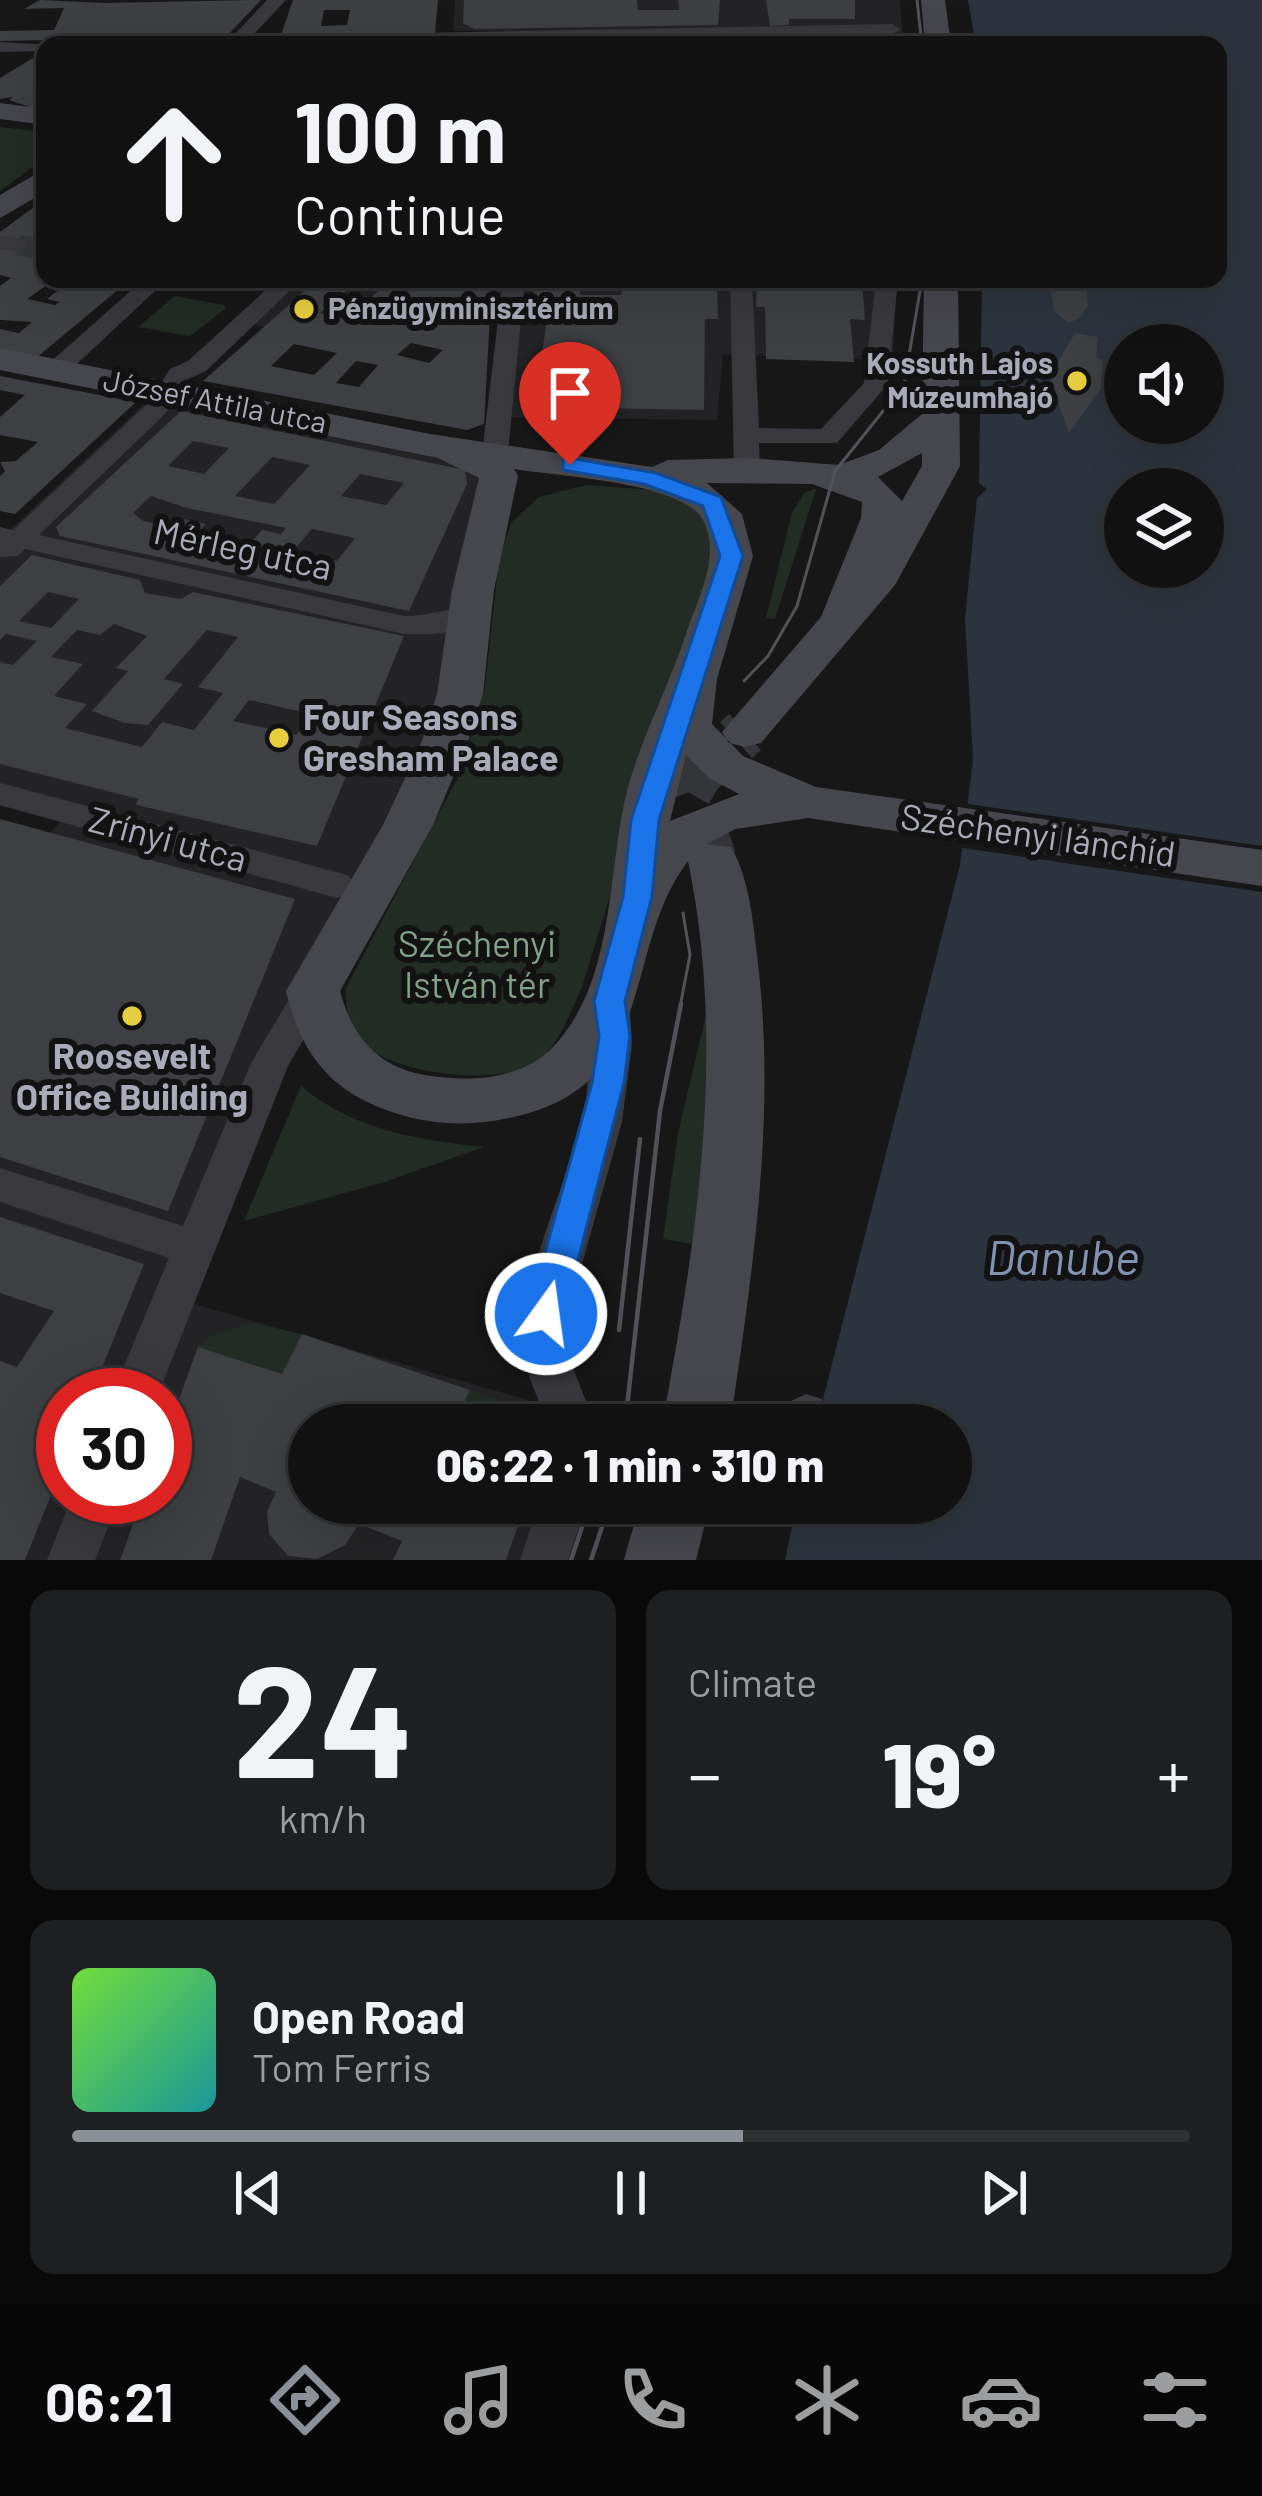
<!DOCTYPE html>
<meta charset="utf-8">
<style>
body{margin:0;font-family:Barlow,sans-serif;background:#1e1f20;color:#f1f3f6;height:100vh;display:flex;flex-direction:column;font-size:45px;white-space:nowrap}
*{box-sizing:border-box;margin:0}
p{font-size:39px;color:#9c9d9f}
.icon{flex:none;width:66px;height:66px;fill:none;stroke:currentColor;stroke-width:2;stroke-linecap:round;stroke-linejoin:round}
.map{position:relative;height:1560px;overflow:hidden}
.details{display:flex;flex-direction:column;gap:30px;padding:30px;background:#09090a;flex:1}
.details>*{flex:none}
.banner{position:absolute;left:36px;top:36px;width:1191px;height:252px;border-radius:24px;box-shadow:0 12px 48px #0002,0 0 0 3px #303132;background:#111112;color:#f1f3f6;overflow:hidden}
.fabs{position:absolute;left:1104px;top:324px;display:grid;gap:24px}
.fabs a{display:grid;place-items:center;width:120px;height:120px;border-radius:50%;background:#111112;box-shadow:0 12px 48px #0002,0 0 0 3px #303132;font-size:60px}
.speed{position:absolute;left:36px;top:1368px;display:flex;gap:24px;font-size:60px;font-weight:700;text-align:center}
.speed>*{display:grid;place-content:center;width:156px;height:156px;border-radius:50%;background:#111112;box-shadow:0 12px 48px #0002,0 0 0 3px #303132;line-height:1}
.speed .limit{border:18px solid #d22;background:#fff;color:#111}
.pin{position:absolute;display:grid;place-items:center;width:102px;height:102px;color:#fff;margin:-123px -51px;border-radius:50% 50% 50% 0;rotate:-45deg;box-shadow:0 0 12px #0007}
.pin .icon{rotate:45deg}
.me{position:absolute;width:132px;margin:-66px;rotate:14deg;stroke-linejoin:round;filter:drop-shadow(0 0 9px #0008)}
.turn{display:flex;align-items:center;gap:42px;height:252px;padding:0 60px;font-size:54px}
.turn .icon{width:156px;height:156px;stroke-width:2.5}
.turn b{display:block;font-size:84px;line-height:102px}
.big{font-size:90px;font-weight:800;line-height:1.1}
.details .card{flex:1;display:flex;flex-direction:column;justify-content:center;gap:18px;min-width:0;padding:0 42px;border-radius:24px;background:#1e1f20}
.details .dial{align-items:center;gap:0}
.dial b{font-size:156px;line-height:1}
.song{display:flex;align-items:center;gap:36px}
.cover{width:144px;height:144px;border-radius:18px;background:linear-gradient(135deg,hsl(100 70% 55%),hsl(180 70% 35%))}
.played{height:12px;border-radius:6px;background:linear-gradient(90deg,#8c9099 60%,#303132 60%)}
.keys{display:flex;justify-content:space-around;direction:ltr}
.heat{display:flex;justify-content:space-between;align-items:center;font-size:66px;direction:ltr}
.details .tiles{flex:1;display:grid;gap:30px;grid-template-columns:1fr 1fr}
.card:last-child{grid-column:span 2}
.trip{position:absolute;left:288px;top:1404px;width:684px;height:120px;border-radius:60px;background:#111112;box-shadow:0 12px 48px #0002,0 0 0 3px #303132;font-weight:800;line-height:120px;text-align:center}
.dock{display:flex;height:192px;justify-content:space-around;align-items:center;background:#070707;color:#9c9d9f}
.dock .icon{width:84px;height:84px}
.dock .current{color:#8c9099}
.dock b{font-size:54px;color:#f1f3f6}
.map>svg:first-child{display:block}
</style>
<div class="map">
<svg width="1262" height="1560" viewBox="0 0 1262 1560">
<rect width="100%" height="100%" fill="#171718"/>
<g fill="#232325" fill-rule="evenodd">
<polygon points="455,0 900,0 903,45 504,45 503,31 453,31"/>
<polygon points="296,279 896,279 893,360 723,354 717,420 496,417 501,309 402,289 369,347 250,324"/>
<path d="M156 393 481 458 465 613 443 727 166 1296 542 1404 548 1425H309V1503H541L522 1560H0V890L60 822 0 806V539ZM63 1395H165V1497H63Z"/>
</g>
<g fill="#232b25">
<polygon points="0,127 45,132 45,158 0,191"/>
<polygon points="175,296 224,305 226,308 190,336 138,327"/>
<path d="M586 485 666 491 706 513 717 547 582 987C569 1014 559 1049 532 1065 496 1086 388 1074 361 1041 349 1026 345 1007 346 988L457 779 485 687 499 559 511 523 539 497Z"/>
<polygon points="816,489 775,619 766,618 792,513 805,492"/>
<polygon points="715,977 699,1245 663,1239 678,1133"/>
<path d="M301 1086C353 1130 418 1140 484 1147L384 1182 244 1221Z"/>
<polygon points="252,1323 302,1334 282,1374 198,1347 210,1336"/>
<polygon points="470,1390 514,1406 537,1425 454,1425"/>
</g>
<path fill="#2d333c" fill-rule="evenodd" d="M968 0H1262V1560H785L797 1503H951V1425H828L831 1413 823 1399 960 865 973 760 965 619 977 498 987 489 979 483 982 279H1218V45H976ZM1125 345H1203V423H1125ZM1125 489H1203V567H1125Z"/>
<polygon fill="#171718" points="961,803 1262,846 1262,892 956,847"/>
<g fill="#3e3f42" fill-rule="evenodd">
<polygon points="40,0 104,3 261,0 227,36 0,41 0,31 54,30 64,8 24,9"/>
<path d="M293 0H438L435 33 281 35ZM324 10H350L347 25 321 26Z"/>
<polygon points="464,0 637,0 638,10 679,10 678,0 720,0 718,25 474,29 463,23"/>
<polygon points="766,0 855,0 855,19 789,19 789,25 770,26"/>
<polygon points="633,40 712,40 713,45 623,45"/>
<polygon points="45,51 45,112 9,100 13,97 0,99 0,78"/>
<path d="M45 199V268L35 271 45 272V279H131L36 358 0 351V329L19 333 32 322 0 320V286L11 278 0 275V232ZM51 282 79 288H61L47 299 60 302 55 305 27 299Z"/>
<path d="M318 279H492L484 424 467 430 203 381ZM358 281 384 286 346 319 320 313ZM412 303 441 309V321L401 313ZM411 343 443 350 429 363 397 355ZM294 344 337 353 314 375 271 366ZM356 361 378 365 359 387 336 383Z"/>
<polygon points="534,279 575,279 581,295 621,295 624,279 670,286 671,279 717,279 718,319 705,319 704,410 535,407 547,317 531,317"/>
<polygon points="757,279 862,279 865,320 850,319 854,362 766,359 765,307 756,307"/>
<polygon points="1049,279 1086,279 1088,305 1079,318 1069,323 1054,311"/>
<polygon points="1075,333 1098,337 1096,358 1102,360 1104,384 1069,433 1049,377"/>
<polygon points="0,376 136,402 15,514 0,511 0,476 5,471 0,462 16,461 38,442 0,435 0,417 25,395 0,390"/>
<path d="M181 411 465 470 467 484 409 611 60 536 56 527ZM193 441 229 448 204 474 168 466ZM272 457 310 465 274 504 235 496ZM360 474 404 483 386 505 341 496ZM151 496 187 508 286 528 281 534 262 530 251 543 199 531 206 524 184 519 163 525 143 521 133 513ZM312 529 355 538 337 561 293 551Z"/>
<path d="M32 555 140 580 145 593 181 599 193 592 404 636 317 846 145 807 135 804 139 799 0 764V662L13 665 37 641 6 634 0 640V586ZM48 592 79 599 51 628 19 621ZM114 624 147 636 116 668 128 671 92 711 125 723 148 725 183 684 164 679 207 630 238 637 198 687 223 693 194 730 162 722 142 747 65 728 87 704 54 696 83 664 51 657 77 630 100 635ZM249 700 307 713 297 735 233 721Z"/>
<polygon points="0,819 295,899 168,1211 0,1157"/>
<polygon points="0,1217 144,1264 91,1395 63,1395 63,1465 25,1560 0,1560 0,1361 17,1367 54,1311 0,1293"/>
<polygon points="302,1334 470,1390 454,1425 309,1425 309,1503 526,1503 506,1560 393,1560 402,1541 359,1524 345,1545 317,1559 288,1556 269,1534 267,1512 276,1492 240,1477 211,1560 120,1560 143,1497 165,1497 165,1437 198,1347 282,1374"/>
<polygon points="806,1394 822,1399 831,1413 828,1425 792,1425 787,1416 791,1401"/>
</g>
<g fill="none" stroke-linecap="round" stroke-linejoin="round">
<polyline stroke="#343538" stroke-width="20" stroke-dasharray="20 9" stroke-linecap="butt" points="18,245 45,250"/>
<polyline stroke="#343538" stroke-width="48" stroke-dasharray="48 24" stroke-linecap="butt" points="713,860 688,792 699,773 745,732"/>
<g fill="#38383d" fill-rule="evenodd">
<polygon points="267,0 286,0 252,36 892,24 901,29 892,34 70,45 79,40 232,37"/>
<polygon points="0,42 53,45 45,45 45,51 0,52"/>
<polygon points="0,235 26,240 29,245 18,252 0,249"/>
<polygon points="144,279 168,279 65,375 47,375 47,365"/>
<path d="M278 279H302L206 371 188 379 165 414 39 535 404 616C429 617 459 604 480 609L485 615C465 635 431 635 404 634L25 549 18 556 0 557V527L13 530 147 404 170 369 188 361Z"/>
<polygon points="503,279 525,279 508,453 495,461 482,453"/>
<polygon points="730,279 752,279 759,428 821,429 864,383 876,279 898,279 888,384 837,443 759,443 760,473 747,481 734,473"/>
<polygon points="0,783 337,872 349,876 355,885 349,894 337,898 0,805"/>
<polygon points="313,977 326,981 332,991 288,1066 158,1395 112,1395 169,1258 0,1202 0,1168 183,1226 251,1063 300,981"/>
<path d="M611 995 624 999 630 1009 632 1045 622 1122 568 1314 567 1352 595 1425H549C540 1401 524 1372 523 1347 520 1272 570 1182 585 1107 590 1081 588 1016 598 999Z"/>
<polygon points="72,1497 120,1497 95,1560 47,1560"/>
<polygon points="539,1503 587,1503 568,1560 520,1560"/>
</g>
<g fill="#46464d" fill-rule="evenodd">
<polygon points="921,0 945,0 951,45 925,45"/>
<polygon points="0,103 45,109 45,125 0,119"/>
<polygon points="45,169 45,192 0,218 0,195"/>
<path d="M924 279H958L960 466 895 585 761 743 745 747 729 743 722 732 821 617 861 518 862 502 812 484 707 483 742 514 753 556 717 679 712 724 743 756 816 787 1262 850V886L808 818 736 829 706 844 731 847C749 878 753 920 757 955 777 1112 753 1270 730 1425H662C697 1237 727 1050 688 861 621 949 660 1079 522 1115 479 1126 438 1127 395 1113 332 1093 301 1055 286 991L383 825 421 744 437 694 452 590 479 478 438 458 0 370V348L430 434 652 467 668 460 750 458 839 465 879 450 922 414ZM922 453V466L902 501 878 477ZM514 469C555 476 683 482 703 520 722 556 697 600 686 634 669 686 643 734 628 787 606 871 617 979 553 1047 520 1081 468 1082 425 1075 377 1067 352 1036 340 991L433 825 467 744 483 694 494 590 518 476ZM686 755 709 778 739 794 670 821Z"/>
<polygon points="640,1503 710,1503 696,1560 624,1560"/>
</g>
<g stroke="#515158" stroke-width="3">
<polyline points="917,0 922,45"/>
<polyline points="744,681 768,656 797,606 835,471 904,385 922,279"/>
<polyline points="680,1007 690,955 683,913"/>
</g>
<g stroke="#515158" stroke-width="4.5">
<polyline points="619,1330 640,1139"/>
<polyline points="625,1425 660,1111 681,1004"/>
<polyline points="571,1560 590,1503"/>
<polyline points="591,1560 610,1503"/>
</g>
</g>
<polygon fill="#1a73e8" stroke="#114b97" stroke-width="3" points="570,458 656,473 721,497 743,556 659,820 652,897 625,1001 630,1036 624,1083 564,1314 559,1325 546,1330 533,1325 528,1314 592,1083 599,1036 594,1001 623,897 631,820 720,556 703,506 644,484 563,470 563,460"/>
<g fill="#e8ce3f" stroke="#121213" stroke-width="4.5">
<circle cx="304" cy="309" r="12"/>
<circle cx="1077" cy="381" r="12"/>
<circle cx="279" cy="738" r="12"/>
<circle cx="132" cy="1016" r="12"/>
</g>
<g text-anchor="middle" stroke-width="12" stroke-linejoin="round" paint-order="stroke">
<g font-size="30" font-weight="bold" fill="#a9abb8" stroke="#121213" text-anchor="start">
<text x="328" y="319">Pénzügyminisztérium</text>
<text x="1053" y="374" text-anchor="end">Kossuth Lajos<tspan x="1053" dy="34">Múzeumhajó</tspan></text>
</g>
<g font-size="30" fill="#a9abb8" stroke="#121213">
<text transform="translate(215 402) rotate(11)" y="10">József Attila utca</text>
</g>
<g font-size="36" fill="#a9abb8" stroke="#121213">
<text transform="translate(243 549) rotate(12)" y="13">Mérleg utca</text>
<text transform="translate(1038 835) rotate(8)" y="13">Széchenyi lánchíd</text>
<text transform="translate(168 839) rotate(15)" y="13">Zrínyi utca</text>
</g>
<g font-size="36" font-weight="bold" fill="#a9abb8" stroke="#121213" text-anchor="start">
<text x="303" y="730">Four Seasons<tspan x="303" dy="41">Gresham Palace</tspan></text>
<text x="132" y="1069" text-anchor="middle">Roosevelt<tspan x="132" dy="41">Office Building</tspan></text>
</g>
<g font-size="36" fill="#82a189" stroke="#121213">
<text x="477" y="957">Széchenyi<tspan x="477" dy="41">István tér</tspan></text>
</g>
<g font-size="48" font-style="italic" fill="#8292b1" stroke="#121213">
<text x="1063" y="1275">Danube</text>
</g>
</g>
</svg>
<div class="fabs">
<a><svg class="icon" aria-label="sound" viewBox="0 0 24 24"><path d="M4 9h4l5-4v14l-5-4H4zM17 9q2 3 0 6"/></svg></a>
<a><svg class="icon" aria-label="layers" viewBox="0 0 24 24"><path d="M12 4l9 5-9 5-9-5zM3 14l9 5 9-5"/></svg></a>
</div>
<div class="speed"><div class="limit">30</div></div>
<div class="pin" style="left:570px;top:465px;background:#d93025"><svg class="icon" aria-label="arrive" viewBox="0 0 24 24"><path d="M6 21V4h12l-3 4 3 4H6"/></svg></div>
<svg class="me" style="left:546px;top:1314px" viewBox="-20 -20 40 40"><circle r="17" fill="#1a73e8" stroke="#fff" stroke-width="3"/><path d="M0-11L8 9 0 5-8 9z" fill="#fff"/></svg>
<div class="trip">06:22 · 1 min · 310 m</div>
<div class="banner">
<div class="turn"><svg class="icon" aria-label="ahead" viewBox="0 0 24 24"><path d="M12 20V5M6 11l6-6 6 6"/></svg><div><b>100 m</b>Continue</div></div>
</div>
</div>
<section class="details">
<div class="tiles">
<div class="card dial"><b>24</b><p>km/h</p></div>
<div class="card"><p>Climate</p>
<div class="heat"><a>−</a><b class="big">19°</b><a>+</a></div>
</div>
<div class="card">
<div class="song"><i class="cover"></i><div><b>Open Road</b><p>Tom Ferris</p></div></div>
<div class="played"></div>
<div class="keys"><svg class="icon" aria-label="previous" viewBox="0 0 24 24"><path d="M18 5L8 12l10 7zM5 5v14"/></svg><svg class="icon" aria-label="pause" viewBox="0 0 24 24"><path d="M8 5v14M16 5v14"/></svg><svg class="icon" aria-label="next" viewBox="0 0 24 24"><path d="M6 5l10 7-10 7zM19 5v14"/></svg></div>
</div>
</div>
</section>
<nav class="dock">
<b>06:21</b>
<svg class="icon current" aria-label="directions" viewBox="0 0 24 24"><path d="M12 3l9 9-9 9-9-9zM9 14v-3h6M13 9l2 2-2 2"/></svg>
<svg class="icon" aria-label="music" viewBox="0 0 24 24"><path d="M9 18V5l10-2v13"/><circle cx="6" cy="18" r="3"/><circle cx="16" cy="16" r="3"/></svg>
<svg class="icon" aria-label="phone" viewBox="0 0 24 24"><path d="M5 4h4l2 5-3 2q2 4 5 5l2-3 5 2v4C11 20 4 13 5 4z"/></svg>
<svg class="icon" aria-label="climate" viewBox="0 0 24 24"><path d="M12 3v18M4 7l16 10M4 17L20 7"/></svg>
<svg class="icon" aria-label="car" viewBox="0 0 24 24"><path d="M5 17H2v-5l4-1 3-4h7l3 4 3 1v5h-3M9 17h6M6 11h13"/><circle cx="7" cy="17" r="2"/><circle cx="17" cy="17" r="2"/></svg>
<svg class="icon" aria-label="filters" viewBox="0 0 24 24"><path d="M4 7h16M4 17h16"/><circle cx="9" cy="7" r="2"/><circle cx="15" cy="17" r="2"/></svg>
</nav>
